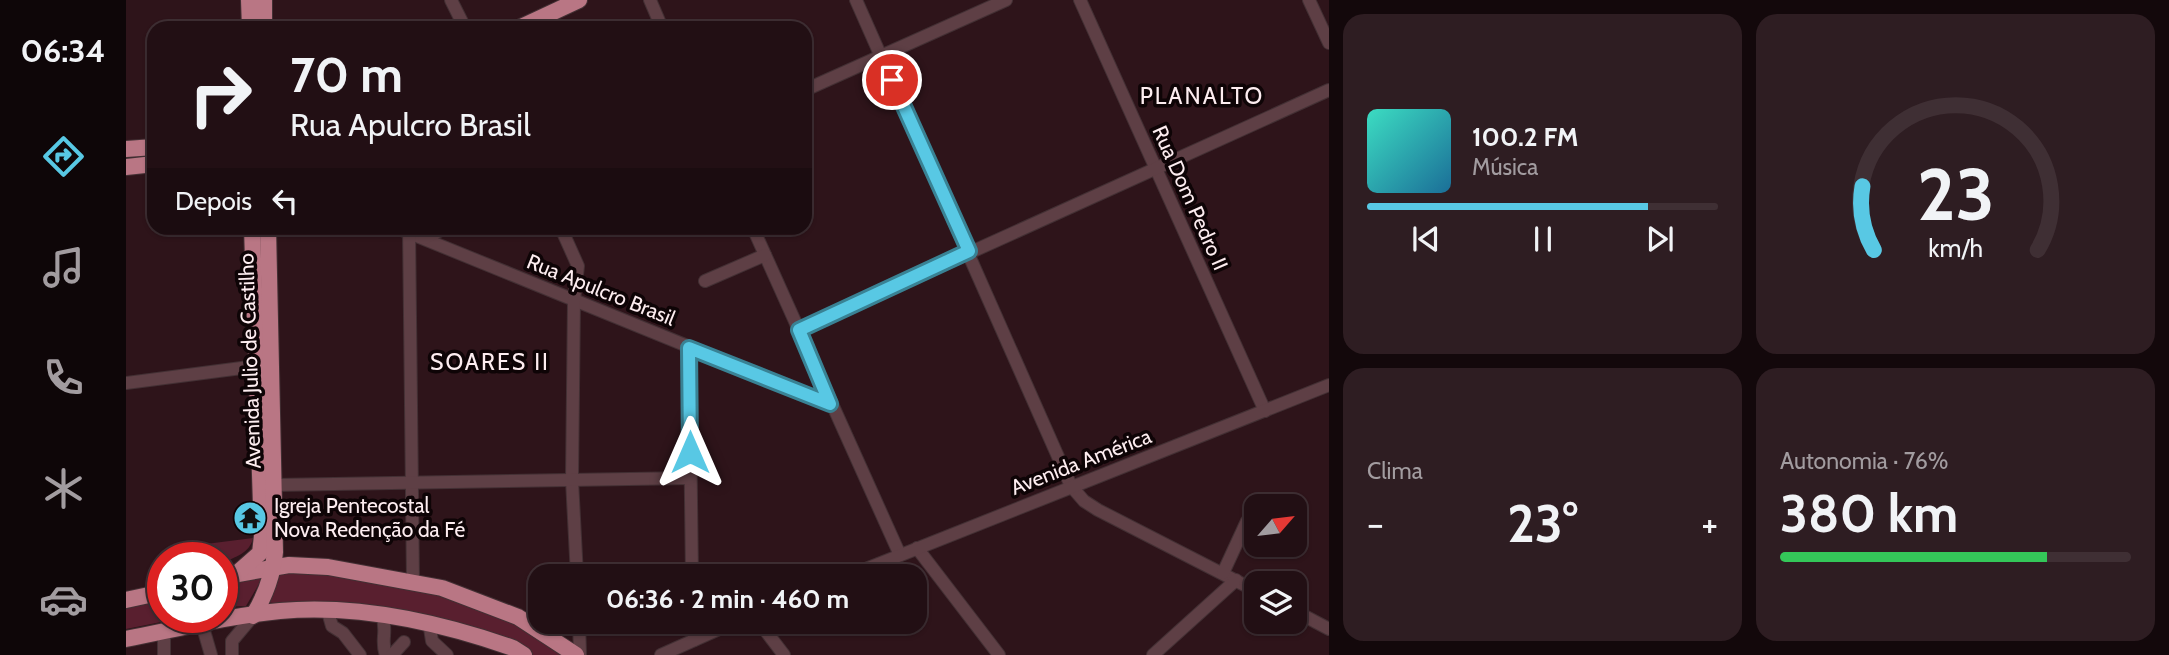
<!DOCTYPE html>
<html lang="pt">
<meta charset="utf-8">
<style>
body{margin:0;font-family:Cabin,sans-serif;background:#2e1d22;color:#f1f3f6;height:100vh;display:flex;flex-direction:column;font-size:26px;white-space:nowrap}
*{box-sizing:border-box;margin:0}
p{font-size:23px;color:#a29ca0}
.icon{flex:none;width:38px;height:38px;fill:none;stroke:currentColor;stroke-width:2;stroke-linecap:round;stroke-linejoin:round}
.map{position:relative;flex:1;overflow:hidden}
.panel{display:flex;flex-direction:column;gap:14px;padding:14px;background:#13080b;width:840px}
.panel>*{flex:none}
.hud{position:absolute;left:21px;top:21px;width:665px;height:214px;border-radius:21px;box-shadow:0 2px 5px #0004,0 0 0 2px #3f2f34;background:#220f14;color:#f1f3f6;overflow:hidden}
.needle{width:46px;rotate:62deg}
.fabs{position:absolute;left:1118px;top:494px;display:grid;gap:14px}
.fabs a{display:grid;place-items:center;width:63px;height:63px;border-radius:14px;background:#220f14;box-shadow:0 2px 5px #0004,0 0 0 2px #3f2f34;font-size:35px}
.speed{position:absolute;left:21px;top:542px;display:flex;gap:14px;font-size:35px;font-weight:700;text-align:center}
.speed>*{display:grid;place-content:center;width:91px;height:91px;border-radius:50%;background:#220f14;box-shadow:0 2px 5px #0004,0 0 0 2px #3f2f34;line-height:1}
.speed .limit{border:10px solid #d22;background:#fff;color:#111}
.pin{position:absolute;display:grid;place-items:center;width:60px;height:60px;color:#fff;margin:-30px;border:4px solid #fff;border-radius:50%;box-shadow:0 2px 7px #0007}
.me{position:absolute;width:77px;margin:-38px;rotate:0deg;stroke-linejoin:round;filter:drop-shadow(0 0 5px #0008)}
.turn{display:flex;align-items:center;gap:24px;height:147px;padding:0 28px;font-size:32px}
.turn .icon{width:91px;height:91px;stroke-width:2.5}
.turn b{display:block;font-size:49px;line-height:60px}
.then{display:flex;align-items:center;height:66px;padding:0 28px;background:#0003;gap:14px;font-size:26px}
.big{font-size:52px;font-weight:700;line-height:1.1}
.panel .widget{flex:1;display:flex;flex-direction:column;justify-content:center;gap:10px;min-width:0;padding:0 24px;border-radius:21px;background:#2e1d22}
.panel .dial{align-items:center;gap:0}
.dial svg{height:182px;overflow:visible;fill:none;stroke:#3f2f34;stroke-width:7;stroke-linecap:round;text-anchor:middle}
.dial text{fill:#f1f3f6;stroke:none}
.song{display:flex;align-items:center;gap:21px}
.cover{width:84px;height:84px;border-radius:10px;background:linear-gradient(135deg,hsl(170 70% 55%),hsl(200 70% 35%))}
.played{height:7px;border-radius:4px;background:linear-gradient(90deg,#58c8e4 80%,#3f2f34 80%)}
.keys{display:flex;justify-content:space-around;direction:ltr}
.heat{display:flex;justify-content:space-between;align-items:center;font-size:38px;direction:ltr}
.charge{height:10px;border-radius:5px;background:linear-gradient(90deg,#34c759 76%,#3f2f34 0)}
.panel .tiles{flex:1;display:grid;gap:14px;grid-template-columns:repeat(2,1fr)}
.trip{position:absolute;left:402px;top:564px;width:399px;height:70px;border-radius:21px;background:#220f14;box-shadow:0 2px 5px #0004,0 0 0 2px #3f2f34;font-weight:700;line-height:70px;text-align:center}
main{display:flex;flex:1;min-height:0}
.dock{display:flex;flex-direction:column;width:126px;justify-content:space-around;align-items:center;background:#0e0608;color:#a29ca0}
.dock .icon{width:49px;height:49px}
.dock .active{color:#58c8e4}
.dock b{font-size:32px;color:#f1f3f6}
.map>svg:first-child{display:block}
</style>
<main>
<nav class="dock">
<b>06:34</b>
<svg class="icon active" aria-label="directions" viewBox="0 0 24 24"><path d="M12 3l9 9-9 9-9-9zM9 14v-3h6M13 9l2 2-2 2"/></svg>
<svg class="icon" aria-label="music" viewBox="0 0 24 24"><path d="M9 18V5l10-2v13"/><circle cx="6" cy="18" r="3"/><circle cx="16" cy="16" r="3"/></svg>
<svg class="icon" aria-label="phone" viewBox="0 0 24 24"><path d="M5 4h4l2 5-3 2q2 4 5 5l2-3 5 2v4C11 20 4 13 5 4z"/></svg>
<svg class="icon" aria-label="climate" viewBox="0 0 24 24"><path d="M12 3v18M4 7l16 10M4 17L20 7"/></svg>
<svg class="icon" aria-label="car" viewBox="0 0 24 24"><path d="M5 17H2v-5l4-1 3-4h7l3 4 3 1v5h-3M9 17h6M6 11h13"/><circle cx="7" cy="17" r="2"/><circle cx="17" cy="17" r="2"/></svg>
</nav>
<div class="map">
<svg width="1203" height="655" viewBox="0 0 1203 655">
<rect width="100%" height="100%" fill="#2e141a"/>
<g fill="#591f2f">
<path d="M127 538C124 553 109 557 96 563V558H81L80 544Z"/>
<polygon points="140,572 120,606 96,607 116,576"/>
<polygon points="148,573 199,573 286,586 388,623 439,655 406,655 388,644 141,602"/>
<polygon points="37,597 37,618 55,618 0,629 0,605"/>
</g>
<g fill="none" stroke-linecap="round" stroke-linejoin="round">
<defs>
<g id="minor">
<polyline points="325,0 339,28"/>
<polyline points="524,0 536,28"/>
<polyline points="730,0 945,486 958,501 972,510 1130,591"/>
<polyline points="954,0 1139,411"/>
<polyline points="1183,0 1203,43"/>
<polyline points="679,90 880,0"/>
<polyline points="271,228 704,404"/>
<polyline points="283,228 287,582"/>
<polyline points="435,228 452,266 448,300 446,480 451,576"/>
<polyline points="627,228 774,555"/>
<polyline points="298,238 320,228"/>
<polyline points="579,281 639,255"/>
<polyline points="673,330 1203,90"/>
<polyline points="563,347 566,576"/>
<polyline points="0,383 131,366"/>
<polyline points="149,485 564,478"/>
<polyline points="791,548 873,655"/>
<polyline points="1097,573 1121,521"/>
<polyline points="722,576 1203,385"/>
<polyline points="1169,611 1203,629"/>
<polyline points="202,612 206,626 217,633 234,655"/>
<path d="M256 615C262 632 254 641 260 655"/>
<polyline points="453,621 454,655"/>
<polyline points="568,621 568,640"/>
<polyline points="632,621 658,655"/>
<polyline points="303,622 306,641 321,655"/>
<polyline points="76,624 85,655"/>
<polyline points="38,655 38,632"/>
<polyline points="106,655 106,641 127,616"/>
<polyline points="266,655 278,642"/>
<polyline points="535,655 611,621"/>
<polyline points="1027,655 1110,580"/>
</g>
<g id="major">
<polyline points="123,0 124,28"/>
<polyline points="138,0 138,28"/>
<polyline points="393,28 453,0"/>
<polyline points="0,149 28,147"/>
<polyline points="0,167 28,164"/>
<polyline points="112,574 163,565 202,567 316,588 392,617 450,655"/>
<polyline points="96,591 109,575 134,553 136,536 126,228"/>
<polyline points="0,600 37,592"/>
<path d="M127 616C139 596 147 575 149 552L142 228"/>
<path d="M0 639C51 629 102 616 154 611 233 604 313 622 387 648L398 655"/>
</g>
</defs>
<use href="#minor" stroke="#433034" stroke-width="14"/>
<use href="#major" stroke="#433034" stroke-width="18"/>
<use href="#minor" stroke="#5e3f45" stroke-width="12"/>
<use href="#major" stroke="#b97684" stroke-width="16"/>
</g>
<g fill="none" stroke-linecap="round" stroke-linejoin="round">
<defs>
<polyline id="route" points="564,452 563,348 704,404 673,330 843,251 766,80"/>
</defs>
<use href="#route" stroke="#398294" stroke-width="18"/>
<use href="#route" stroke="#58c8e4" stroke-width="12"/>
</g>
<defs>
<symbol id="temple-disc" viewBox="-11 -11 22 22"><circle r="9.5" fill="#58c8e4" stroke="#0e0406"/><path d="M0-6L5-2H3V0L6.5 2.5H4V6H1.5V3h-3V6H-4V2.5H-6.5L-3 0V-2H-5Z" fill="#111"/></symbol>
</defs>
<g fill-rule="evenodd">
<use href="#temple-disc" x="105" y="499" width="38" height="38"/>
</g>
<g text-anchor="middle" stroke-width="7" stroke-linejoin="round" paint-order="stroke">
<g font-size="21" fill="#fdedf0" stroke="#0e0406">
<text transform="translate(1064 198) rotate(66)" y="7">Rua Dom Pedro II</text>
<text transform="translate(475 290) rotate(22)" y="7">Rua Apulcro Brasil</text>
<text transform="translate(124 361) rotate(-92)" y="7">Avenida Julio de Castilho</text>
<text transform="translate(955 462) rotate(-21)" y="7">Avenida América</text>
</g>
<g font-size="21" fill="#fdedf0" stroke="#0e0406" text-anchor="start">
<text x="148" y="513">Igreja Pentecostal<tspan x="148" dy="24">Nova Redenção da Fé</tspan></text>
</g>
<g font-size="23" letter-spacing="2" fill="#fdedf0" stroke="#0e0406">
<text x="1076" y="104">PLANALTO</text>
<text x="364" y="370">SOARES II</text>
</g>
</g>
</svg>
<div class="fabs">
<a><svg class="needle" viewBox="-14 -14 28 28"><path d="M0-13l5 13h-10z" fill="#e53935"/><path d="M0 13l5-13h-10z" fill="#a29ca0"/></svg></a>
<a><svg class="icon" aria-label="layers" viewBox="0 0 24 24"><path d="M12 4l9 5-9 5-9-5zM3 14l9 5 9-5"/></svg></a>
</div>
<div class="speed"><div class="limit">30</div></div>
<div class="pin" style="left:766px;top:80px;background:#d93025"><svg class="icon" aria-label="arrive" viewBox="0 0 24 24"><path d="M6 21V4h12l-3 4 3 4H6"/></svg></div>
<svg class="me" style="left:564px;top:452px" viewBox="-20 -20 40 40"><path d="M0-17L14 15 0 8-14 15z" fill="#58c8e4" stroke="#fff" stroke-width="4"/></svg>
<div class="trip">06:36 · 2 min · 460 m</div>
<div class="hud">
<div class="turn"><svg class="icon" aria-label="right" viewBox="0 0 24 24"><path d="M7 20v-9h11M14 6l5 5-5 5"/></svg><div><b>70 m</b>Rua Apulcro Brasil</div></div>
<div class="then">Depois<svg class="icon" aria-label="left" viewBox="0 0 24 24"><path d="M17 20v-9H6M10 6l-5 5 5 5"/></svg></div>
</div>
</div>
<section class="panel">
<div class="tiles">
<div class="widget">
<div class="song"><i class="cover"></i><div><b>100.2 FM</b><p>Música</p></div></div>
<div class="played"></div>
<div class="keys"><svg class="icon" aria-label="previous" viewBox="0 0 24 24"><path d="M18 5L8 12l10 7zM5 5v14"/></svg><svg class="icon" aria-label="pause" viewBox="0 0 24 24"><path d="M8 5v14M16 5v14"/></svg><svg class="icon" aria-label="next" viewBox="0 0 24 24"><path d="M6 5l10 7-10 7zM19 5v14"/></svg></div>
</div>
<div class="widget dial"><svg viewBox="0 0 100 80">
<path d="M14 69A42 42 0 1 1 86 69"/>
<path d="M14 69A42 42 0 0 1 9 41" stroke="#58c8e4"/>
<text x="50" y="56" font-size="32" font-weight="700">23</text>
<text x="50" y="72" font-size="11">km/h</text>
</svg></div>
<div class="widget"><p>Clima</p>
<div class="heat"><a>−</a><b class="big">23°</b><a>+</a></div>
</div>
<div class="widget"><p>Autonomia · 76%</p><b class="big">380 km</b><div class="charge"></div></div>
</div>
</section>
</main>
